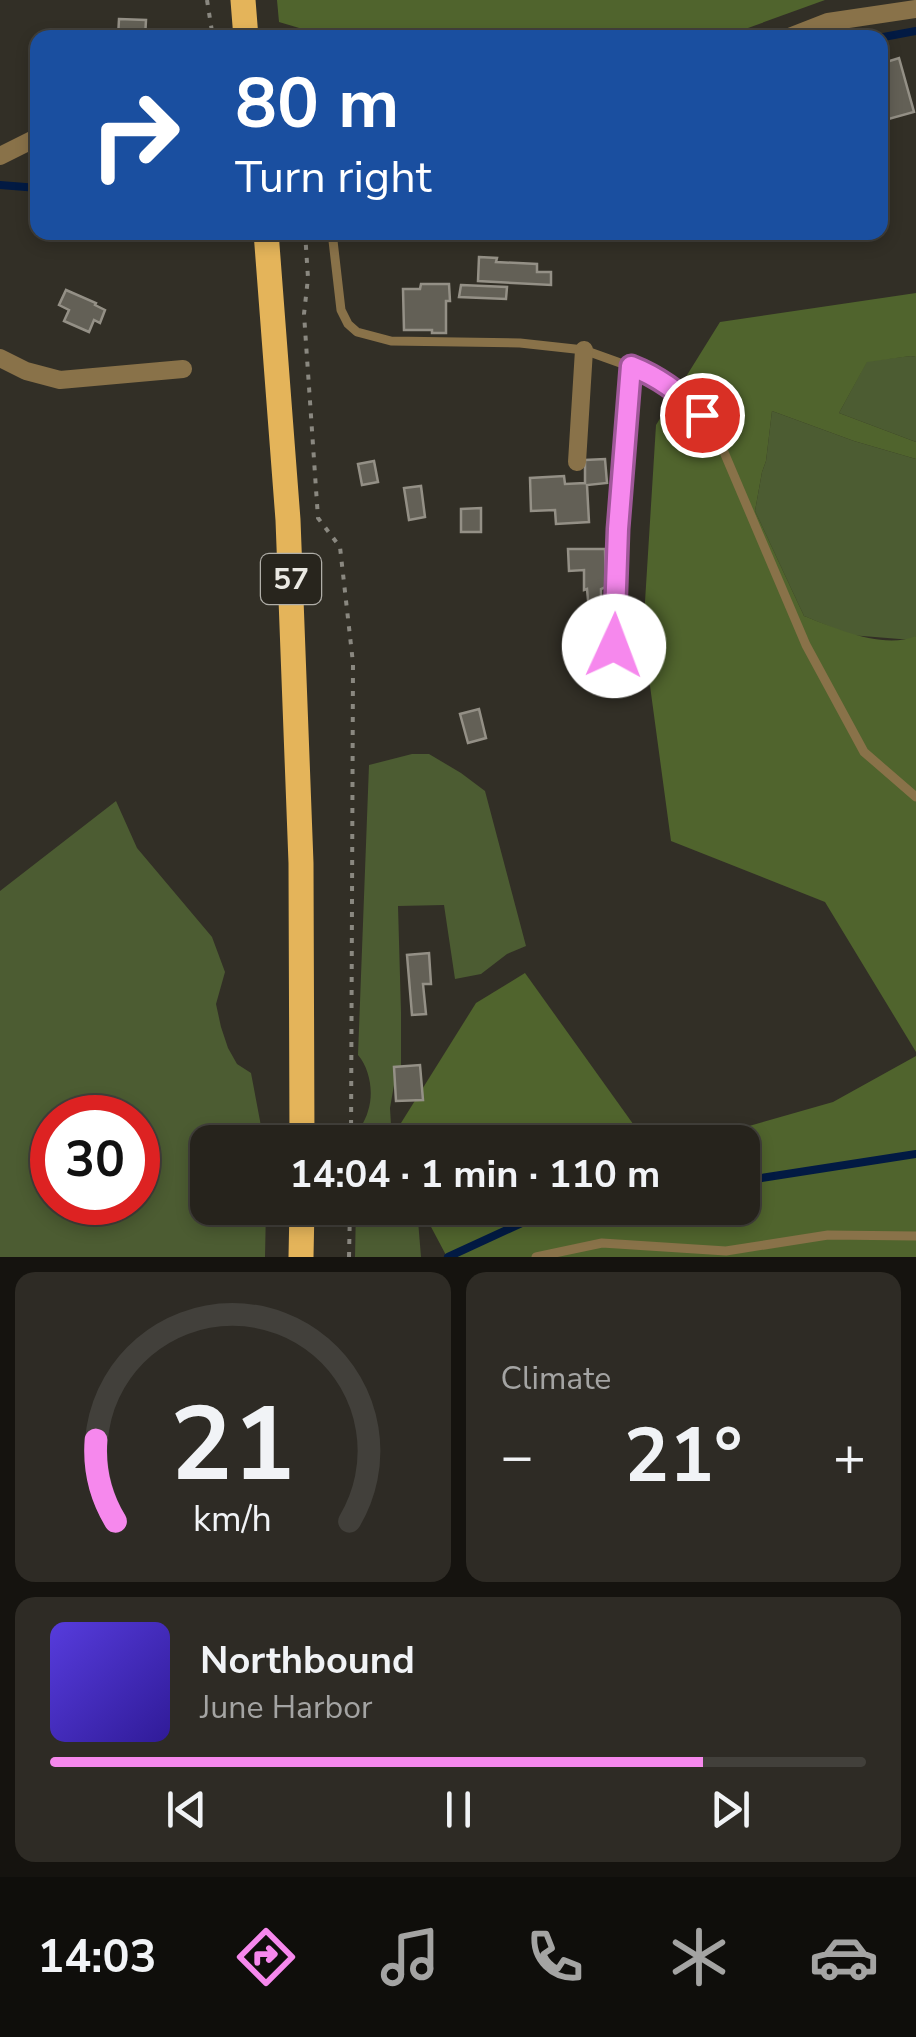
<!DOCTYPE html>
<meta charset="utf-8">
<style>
body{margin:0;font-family:"Nunito Sans",sans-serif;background:#2e2b25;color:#f1f3f6;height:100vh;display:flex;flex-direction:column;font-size:38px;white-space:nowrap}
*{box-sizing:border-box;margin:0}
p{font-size:32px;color:#a4a4a3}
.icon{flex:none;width:55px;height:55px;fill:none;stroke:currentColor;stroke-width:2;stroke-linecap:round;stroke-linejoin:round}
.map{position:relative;height:1257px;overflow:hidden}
.panel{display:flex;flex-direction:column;gap:15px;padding:15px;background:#15130f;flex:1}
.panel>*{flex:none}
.guide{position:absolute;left:30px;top:30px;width:858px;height:210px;border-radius:20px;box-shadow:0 5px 15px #0003,0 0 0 2px #42403b;background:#1a4fa0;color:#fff;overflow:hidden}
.speed{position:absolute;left:30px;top:1095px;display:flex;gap:20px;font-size:50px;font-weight:700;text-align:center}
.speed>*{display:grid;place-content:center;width:130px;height:130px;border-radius:50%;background:#26231c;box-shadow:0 5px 15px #0003,0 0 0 2px #42403b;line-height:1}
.speed .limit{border:15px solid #d22;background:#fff;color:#111}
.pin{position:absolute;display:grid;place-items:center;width:85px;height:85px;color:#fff;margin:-42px;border:5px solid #fff;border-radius:50%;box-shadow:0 2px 10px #0007}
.me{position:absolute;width:110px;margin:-55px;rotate:2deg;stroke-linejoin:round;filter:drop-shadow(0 0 8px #0008)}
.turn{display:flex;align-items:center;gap:35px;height:210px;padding:0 40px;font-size:45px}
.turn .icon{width:130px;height:130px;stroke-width:2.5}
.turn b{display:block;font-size:70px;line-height:85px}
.big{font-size:75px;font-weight:700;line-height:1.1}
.panel .tile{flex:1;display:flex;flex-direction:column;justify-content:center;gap:15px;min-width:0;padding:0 35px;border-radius:20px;background:#2e2b25}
.panel .dial{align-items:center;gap:0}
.dial svg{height:260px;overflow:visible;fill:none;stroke:#42403b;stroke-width:7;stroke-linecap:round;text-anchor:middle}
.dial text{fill:#f1f3f6;stroke:none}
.song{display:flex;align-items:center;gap:30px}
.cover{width:120px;height:120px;border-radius:15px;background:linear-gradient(135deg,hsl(250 70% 55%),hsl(250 70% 35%))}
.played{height:10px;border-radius:5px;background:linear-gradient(90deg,#f688ed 80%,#42403b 80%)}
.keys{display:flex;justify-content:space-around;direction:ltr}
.heat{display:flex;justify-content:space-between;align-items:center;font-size:55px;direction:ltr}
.panel .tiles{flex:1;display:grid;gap:15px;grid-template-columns:1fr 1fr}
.tile:last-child{grid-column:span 2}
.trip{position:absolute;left:190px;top:1125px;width:570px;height:100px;border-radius:20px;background:#26231c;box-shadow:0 5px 15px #0003,0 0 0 2px #42403b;font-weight:700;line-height:100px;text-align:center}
.tabs{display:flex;height:160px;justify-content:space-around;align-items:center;background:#0f0e0b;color:#a4a4a3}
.tabs .icon{width:70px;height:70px}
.tabs .active{color:#f688ed}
.tabs b{font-size:45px;color:#f1f3f6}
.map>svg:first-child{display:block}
</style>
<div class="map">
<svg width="916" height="1257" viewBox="0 0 916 1257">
<rect width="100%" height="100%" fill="#322f26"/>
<g fill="#4c5c32" fill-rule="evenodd">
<polygon points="911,356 916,357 916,442 839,413 867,361"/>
<polygon points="772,411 854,441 916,459 916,636 912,640 850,635 804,616 755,511 762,472 766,461"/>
<path d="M412 754H429L461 773 485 791 526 946 507 954 481 974 455 979 444 905 398 906 401 1012V1066L394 1085 390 1108 392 1142H357C357 1129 365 1123 368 1111 374 1093 370 1069 358 1055L369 765Z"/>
<path d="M116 801 137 848 212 937 225 972 216 1004 221 1027 228 1048 237 1064 251 1073 264 1142H208V1208H266L265 1257H0V891ZM52 1118H138V1202H52Z"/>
<polygon points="356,1208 417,1208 421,1257 355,1257"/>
</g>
<g fill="#50642d">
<polygon points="277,0 825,0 723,37 333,38 279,22"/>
<path d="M916 293V357L911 356 867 362 839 413 916 442V459L854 441 772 411 766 461 762 472 755 511 804 616C835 628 883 650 916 636V1052L825 902 671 841 643 634 656 425 720 322Z"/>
<polygon points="525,973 646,1142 392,1142 391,1139 476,1003"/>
<polygon points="916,1056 916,1257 447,1257 421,1208 742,1208 742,1142 693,1142 833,1102"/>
</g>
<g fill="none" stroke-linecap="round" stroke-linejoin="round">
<g stroke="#021a43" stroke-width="8">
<polyline points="878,38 916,31"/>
<polyline points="0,185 38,188"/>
<polyline points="742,1181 916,1154"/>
<polyline points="448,1257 550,1210 565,1208"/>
</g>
</g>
<g fill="#636056" stroke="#949086" stroke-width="2.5">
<polygon points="119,19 146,20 145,38 118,38"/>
<polygon points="899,58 914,112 885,120 880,99 880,64"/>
<polygon points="479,257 497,258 496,262 537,264 537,272 551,272 551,285 478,281"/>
<polygon points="421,284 449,284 450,301 446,301 446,333 432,333 432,330 404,330 403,289 420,289"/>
<polygon points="461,285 507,287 506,299 459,297"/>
<polygon points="66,290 96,303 95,305 105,310 100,323 94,320 89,332 64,321 69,310 59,305"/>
<polygon points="605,459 607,483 587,485 589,522 556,524 555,510 531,511 530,478 564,476 565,484 585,483 585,460"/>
<polygon points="374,461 378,482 362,485 358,464"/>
<polygon points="421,486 425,517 409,520 404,488"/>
<polygon points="481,508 481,532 461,532 461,509"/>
<polygon points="568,549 605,549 606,587 601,589 601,610 589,611 587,589 584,590 584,570 569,571"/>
<polygon points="479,709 486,738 468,743 460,714"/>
<polygon points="429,953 431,984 423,984 426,1014 412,1015 407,955"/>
<polygon points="420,1065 423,1100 396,1101 394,1067"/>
</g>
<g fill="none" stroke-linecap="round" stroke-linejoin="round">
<g stroke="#8a8880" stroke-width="4" stroke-dasharray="5 8" stroke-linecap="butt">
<polyline points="207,0 213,38"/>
<polyline points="305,232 308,278 304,314 318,518 340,547 353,663 351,1142"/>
<polyline points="349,1257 350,1208"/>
</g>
<g stroke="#897249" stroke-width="9">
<polyline points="332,232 341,310 348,324 357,332 391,341 520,343 584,350 651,374 686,398 702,415 721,445 806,645 864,752 916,797"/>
<polyline points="536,1257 602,1243 726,1251 828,1235 916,1236"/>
</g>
<g stroke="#897249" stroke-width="18">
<polyline points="787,38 828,22 916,9"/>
<polyline points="0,156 38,137"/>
<polyline points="0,358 26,371 60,380 183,369"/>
<polyline points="577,462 584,350"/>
<polyline points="614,645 617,529 631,365"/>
</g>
<g stroke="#e4b45a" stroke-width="25">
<polyline points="243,0 246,38"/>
<polyline points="266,232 288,520 301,863 302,1142"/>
<polyline points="301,1257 302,1208"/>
</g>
</g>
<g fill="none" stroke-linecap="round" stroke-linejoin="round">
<defs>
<path id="route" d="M614 646 618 529 631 366C659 377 681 393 702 415"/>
</defs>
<use href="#route" stroke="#a0589a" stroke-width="25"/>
<use href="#route" stroke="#f688ed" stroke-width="18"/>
</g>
<g text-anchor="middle" stroke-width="10" stroke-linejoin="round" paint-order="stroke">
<rect fill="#28251d" stroke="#b0aea8" stroke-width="2.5" x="261" y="554" width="60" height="50" rx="8"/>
<g font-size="30" font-weight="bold" fill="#ebe9e3">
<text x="291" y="589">57</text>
</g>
</g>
</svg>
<div class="speed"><div class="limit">30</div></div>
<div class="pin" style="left:702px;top:415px;background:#d93025"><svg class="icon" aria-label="arrive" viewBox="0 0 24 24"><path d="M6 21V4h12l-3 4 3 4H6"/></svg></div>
<svg class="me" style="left:614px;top:646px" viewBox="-20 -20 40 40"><circle r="19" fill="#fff"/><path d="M0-13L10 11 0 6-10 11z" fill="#f688ed"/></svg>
<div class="trip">14:04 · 1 min · 110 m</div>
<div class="guide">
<div class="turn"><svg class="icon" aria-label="right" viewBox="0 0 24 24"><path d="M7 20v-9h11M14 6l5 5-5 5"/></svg><div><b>80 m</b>Turn right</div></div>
</div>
</div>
<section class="panel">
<div class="tiles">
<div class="tile dial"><svg viewBox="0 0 100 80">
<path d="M14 69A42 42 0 1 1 86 69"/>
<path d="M14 69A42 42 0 0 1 8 44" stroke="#f688ed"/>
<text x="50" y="56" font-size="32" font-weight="700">21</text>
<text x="50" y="72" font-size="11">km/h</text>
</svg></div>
<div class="tile"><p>Climate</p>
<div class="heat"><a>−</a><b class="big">21°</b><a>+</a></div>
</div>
<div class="tile">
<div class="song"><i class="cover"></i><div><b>Northbound</b><p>June Harbor</p></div></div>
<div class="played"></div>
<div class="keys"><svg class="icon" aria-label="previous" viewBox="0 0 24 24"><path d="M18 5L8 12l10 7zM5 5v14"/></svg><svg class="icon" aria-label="pause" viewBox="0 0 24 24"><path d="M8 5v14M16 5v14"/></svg><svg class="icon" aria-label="next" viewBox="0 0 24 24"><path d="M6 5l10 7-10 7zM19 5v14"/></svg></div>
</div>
</div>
</section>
<nav class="tabs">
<b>14:03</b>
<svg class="icon active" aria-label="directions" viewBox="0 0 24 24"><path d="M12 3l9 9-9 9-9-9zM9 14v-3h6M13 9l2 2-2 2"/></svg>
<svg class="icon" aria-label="music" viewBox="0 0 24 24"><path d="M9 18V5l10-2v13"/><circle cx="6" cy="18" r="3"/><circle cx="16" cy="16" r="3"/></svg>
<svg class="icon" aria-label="phone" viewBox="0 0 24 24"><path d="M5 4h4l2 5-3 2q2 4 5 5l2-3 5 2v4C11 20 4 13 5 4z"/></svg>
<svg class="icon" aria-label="climate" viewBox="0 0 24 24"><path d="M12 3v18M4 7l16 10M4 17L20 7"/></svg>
<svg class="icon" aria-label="car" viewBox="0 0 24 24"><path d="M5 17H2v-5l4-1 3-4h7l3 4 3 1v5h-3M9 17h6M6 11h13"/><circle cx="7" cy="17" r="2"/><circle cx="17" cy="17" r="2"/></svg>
</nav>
